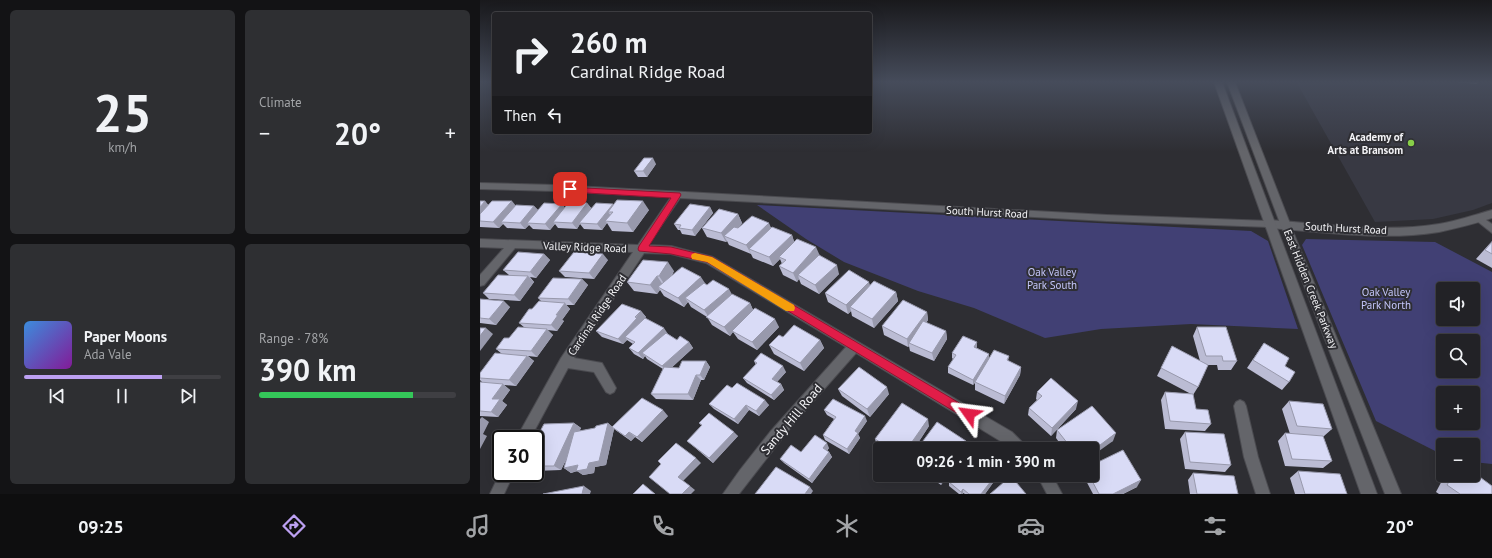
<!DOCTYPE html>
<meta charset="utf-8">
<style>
body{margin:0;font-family:"PT Sans",sans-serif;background:#2e2f32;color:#f1f3f6;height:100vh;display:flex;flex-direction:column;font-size:15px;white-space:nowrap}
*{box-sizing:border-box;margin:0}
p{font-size:13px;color:#a2a4a7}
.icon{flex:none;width:22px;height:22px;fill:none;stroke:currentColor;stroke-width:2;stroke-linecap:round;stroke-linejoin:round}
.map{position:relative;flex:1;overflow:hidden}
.drawer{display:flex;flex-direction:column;gap:10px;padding:10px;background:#131315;width:480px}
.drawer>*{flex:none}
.banner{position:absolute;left:12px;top:12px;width:380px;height:122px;border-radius:4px;box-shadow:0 4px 16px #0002,0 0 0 1px #3f3f43;background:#222226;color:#f1f3f6;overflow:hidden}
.controls{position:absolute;left:956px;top:282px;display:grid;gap:8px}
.controls a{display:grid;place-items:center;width:44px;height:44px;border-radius:4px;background:#222226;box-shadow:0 4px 16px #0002,0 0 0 1px #3f3f43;font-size:20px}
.speed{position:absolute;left:12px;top:430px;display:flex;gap:8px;font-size:20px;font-weight:700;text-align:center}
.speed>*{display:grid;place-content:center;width:52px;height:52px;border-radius:50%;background:#222226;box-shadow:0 4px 16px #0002,0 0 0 1px #3f3f43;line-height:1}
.speed .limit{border:2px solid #111;border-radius:6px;background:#fff;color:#111}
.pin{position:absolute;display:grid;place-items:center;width:34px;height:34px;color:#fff;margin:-17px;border-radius:8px;box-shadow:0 2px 6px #0006}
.me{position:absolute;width:44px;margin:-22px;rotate:301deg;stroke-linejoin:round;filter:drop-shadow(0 0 3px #0008)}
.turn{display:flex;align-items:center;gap:14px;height:84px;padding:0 12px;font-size:18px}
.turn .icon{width:52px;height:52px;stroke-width:2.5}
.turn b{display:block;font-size:28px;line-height:34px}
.then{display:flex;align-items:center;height:38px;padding:0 12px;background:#0003;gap:8px;font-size:15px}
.big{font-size:30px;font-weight:700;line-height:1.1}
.drawer .widget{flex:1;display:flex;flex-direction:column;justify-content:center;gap:6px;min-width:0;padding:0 14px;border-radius:6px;background:#2e2f32}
.drawer .dial{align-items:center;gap:0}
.dial b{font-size:52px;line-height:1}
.song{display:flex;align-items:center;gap:12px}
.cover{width:48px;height:48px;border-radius:6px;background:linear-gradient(135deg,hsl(210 70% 55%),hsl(290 70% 35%))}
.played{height:4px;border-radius:2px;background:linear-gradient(90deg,#bca0f2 70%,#3f3f43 70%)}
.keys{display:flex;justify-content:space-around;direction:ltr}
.heat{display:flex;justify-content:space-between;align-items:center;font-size:22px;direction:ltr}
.charge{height:6px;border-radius:3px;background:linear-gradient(90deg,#34c759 78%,#3f3f43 0)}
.drawer .tiles{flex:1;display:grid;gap:10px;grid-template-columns:repeat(2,1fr)}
.trip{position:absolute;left:393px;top:442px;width:226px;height:40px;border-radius:4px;background:#222226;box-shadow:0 4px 16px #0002,0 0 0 1px #3f3f43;font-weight:700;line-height:40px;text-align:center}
.menu{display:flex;height:64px;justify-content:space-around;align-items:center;background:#0e0e0f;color:#a2a4a7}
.menu .icon{width:28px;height:28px}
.menu .active{color:#bca0f2}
.menu b{font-size:18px;color:#f1f3f6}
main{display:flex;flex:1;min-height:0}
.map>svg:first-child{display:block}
</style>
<main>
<section class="drawer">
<div class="tiles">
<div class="widget dial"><b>25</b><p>km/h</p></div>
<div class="widget"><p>Climate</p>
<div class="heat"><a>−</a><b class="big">20°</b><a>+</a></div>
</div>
<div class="widget">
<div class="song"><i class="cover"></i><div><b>Paper Moons</b><p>Ada Vale</p></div></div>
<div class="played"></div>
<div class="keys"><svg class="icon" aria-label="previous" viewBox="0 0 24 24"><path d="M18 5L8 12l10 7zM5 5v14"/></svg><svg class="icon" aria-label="pause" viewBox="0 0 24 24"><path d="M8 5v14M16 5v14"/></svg><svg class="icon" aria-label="next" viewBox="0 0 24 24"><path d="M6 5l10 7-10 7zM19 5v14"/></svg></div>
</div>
<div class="widget"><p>Range · 78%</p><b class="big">390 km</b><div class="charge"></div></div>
</div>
</section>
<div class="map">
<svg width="1012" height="494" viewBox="0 0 1012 494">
<rect width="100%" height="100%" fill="#2e2e33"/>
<polygon fill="#383943" points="1012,82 1012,203 993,210 953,219 895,222 817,83"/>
<g fill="#414074" fill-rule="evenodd">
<polygon points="277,205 771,231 788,241 818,329 711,324 621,329 565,338 494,308 438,291 364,262 326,239"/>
<path d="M826 239 955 242 1012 272V464L993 462V445H963V455L896 421 822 245ZM963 289H993V319H963ZM963 341H993V371H963ZM963 393H993V423H963Z"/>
</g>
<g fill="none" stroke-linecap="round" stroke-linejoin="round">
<defs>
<g id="minor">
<polygon points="0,183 75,185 627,215 789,221 794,224 789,227 627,221 200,198 168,245 191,246 233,257 532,432 544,444 546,449 530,449 522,442 376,353 315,422 259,494 243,494 260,470 290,432 366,347 226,263 191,254 164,253 94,358 122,363 136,388 134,392 130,394 126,392 114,372 88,368 50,439 36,439 81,358 153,252 35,248 4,285 0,286 0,275 24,248 0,247 0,239 158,245 191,197 75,191 0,189"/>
<polygon points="1000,216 1012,224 1012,233 997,221 995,219 997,217"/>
<polygon points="760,400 764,402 766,406 778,457 790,494 776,494 764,457 754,406 756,402"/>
<polygon points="21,471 21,473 34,473 24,494 10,494"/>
<polygon points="557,475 572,475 582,494 567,494"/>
</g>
<path id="tertiary" d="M1012 210V218C994 224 977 228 959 232 903 241 845 232 789 228L785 227 784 224 785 221 789 220C845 224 903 233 959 224 977 221 994 215 1012 210Z"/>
<g id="secondary">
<polygon points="734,82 742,82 897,494 881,494"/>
<polygon points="747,82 755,82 816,239 921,494 905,494 806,239"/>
</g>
</defs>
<use href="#minor" stroke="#4b4b50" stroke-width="2"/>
<use href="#tertiary" stroke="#4b4b50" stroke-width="2"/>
<use href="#secondary" stroke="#4b4b50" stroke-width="2"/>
<use href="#minor" fill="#64656a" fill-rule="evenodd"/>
<use href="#tertiary" fill="#64656a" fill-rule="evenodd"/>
<use href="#secondary" fill="#64656a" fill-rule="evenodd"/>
</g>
<g fill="#bbbcd4">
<polygon points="976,82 998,82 997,84"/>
<polygon points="176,164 167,177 158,177 154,171"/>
<polygon points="0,201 5,201 8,205 54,206 58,210 82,204 85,208 107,203 111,208 133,204 133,205 169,210 153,232 132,231 127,223 122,230 104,229 100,224 97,229 78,228 75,224 70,230 53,229 49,225 45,229 27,228 23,224 19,228 0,227"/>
<polygon points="230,207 233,213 215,236 202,234 200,230 198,230 194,224"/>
<polygon points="258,214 262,223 258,228 291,227 312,235 314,242 339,256 359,274 339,294 321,284 319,279 317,282 303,275 299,266 302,264 300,259 293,266 273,258 271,254 249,245 247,241 246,242 227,237 222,228"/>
<polygon points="1012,241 1012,268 996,259"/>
<polygon points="64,254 70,260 56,278 50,277 54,282 40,301 9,299 3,293 29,275 23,270"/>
<polygon points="128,260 114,279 85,277 79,271"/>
<polygon points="194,271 191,277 226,285 251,294 270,303 273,310 299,327 277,350 258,339 253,332 250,336 232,325 227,317 211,307 208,302 204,307 184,296 180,290 177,294 154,291 147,282"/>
<polygon points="102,279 108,285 94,305 86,305 90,309 82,320 84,321 77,331 67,330 73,335 57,357 48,356 54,361 36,386 24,385 30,390 22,401 27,405 18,417 0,416 0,382 3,383 0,380 0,373 22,354 16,349 29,338 45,328 39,323 52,309 62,302 58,298"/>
<polygon points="390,285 416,292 418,301 394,328 372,316 371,311 368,314 348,302 345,293"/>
<polygon points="0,299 30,307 16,325 0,323"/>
<polygon points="161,311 166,317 161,322 188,334 197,340 209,342 213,348 191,368 199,368 226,361 230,367 224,380 221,380 213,400 176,399 171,394 183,369 167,359 165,356 163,359 154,354 149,348 153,344 147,340 143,344 122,337 116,331"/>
<polygon points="447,312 448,320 446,323 466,331 467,339 454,361 430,351 429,346 428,347 404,335 402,326"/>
<polygon points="717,327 757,361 751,370 738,370 737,365 728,365 718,387 713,395 716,409 731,424 725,431 685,429 681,400 685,392 711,394 677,376 692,346 720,361 713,336"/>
<polygon points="303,337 340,340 344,348 324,371 294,354 289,345"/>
<polygon points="784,343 805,366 809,382 802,390 767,368"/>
<polygon points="497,348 509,354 509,358 529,356 528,361 541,367 540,375 524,404 495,390 495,383 493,385 468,373 468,367 473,359 472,358 472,353"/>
<polygon points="274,361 306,372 297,382 301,384 304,390 294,400 267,383 263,378 276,365"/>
<polygon points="252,388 289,405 279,416 269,410 258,424 234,409 229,404"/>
<polygon points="358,389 409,394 390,417 362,396"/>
<polygon points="557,392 596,409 571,436 548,415 549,408 557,400 556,399"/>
<polygon points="809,401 852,429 844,436 843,436 852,461 843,468 805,466 798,441 805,433 810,434 802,409"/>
<polygon points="344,410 387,421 378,434 380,438 369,454 345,440 343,435 354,419 347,415"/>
<polygon points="188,416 162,442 155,437 151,441 134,429 126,465 115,467 114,473 103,475 97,471 91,473 84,468 88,456 81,470 55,471 55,441 94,423 101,428 99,431 115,428 128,423 132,427"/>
<polygon points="219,423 258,436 233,463 212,445 207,441 222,426"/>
<polygon points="449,426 434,449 402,449 397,446 395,439"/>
<polygon points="577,430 633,441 612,449 584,449 576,438"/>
<polygon points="705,432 751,465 745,472 705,469 700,439"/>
<polygon points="349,448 347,451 349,452 352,457 332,483 304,463 300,459 321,452"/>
<polygon points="818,471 867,494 815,494 810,478"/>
<polygon points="713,473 758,494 710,494 708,480"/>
<polygon points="447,475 468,475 461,485"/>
<polygon points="603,475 612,475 657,487 643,494 613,494"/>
<polygon points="965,475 993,475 1012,494 959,494 956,492"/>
<polygon points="515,476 515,480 505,494 485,494 483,493 483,494 479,494 469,486 469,482"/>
</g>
<g fill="#9899ac">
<polygon points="173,158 176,164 167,177 163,171"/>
<polygon points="5,201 11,208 0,219 0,207"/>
<polygon points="32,201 37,207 21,222 23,224 19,228 13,222"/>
<polygon points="163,201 169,210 153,232 147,223"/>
<polygon points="107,203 112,209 99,223 100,224 97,229 92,223"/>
<polygon points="82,204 86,210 73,222 75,224 70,230 65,224"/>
<polygon points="133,204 137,210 133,212 128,212 132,217 125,221 127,223 122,230 117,224"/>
<polygon points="54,206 60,212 47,223 49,225 45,229 40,223"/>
<polygon points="230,207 233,213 215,236 212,230"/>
<polygon points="258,214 262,223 250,238 244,236 247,241 246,242 241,233"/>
<polygon points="289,223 293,232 269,249 271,254 266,245"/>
<polygon points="312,235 315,244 299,257 300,259 293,266 289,257"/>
<polygon points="336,247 340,256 318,275 319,279 317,282 313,273"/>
<polygon points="64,254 70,260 56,278 50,272"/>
<polygon points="123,254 128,260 114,279 109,273"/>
<polygon points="188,262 194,271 185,285 179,276"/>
<polygon points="357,265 359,274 339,294 335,285"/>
<polygon points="48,276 54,282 40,301 34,295"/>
<polygon points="177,276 183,285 178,287 180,290 177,294 170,285"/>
<polygon points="221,277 227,286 205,298 208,302 204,307 198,298"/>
<polygon points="102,279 108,285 94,305 88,299"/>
<polygon points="389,282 392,291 370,307 371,311 368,314 366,305"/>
<polygon points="249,289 254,298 230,319 224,310"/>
<polygon points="416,292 418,301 394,328 392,319"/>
<polygon points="24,301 30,307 16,325 9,319"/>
<polygon points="85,303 90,309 82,320 84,321 77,331 71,325 76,315"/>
<polygon points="270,303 274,312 252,331 253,332 250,336 244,327"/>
<polygon points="161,311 166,317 145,337 147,340 143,344 138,339"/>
<polygon points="447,312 448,320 431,344 429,343 429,346 428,347 427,339"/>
<polygon points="295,319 299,327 277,350 272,342"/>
<polygon points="6,328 13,334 0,351 0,336"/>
<polygon points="184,328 188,334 166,355 162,353 165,356 163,359 158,353"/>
<polygon points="67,329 73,335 57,357 51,351"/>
<polygon points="466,331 467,339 454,361 452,353"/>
<polygon points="340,340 344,348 324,371 320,363"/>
<polygon points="209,342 213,348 187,372 182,366"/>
<polygon points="497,342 497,348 494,347"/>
<polygon points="509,354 509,359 493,385 493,380"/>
<polygon points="47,356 54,361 36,386 29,380"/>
<polygon points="226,361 230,367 224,380 220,375"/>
<polygon points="303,366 306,372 295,384 292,379"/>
<polygon points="541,367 540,375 524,404 525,396"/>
<polygon points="216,375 221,380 213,400 208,394"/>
<polygon points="23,384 30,390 22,401 27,405 18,417 11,412 12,399"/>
<polygon points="301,384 304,390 294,400 291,395"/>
<polygon points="407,387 409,394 390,417 387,409"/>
<polygon points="285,400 289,405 279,416 276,411"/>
<polygon points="598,401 596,409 571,436 572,428"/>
<polygon points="266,405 269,410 258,424 254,419"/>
<polygon points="183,410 188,416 162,442 157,437"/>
<polygon points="385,416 387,421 378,434 380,438 369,454 367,449 375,431"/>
<polygon points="2,417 9,422 3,434 7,436 0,449 0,419"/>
<polygon points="448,419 449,426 434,449 427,449"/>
<polygon points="94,423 101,428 81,470 74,466"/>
<polygon points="128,423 134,428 132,427 134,429 126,465 115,467 114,473 103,475 97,471 91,473 84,468 109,463"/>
<polygon points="149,432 155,437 151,441 145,436"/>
<polygon points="254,432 258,436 233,463 229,458"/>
<polygon points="636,433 633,441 612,456 612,451"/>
<polygon points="486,441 486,449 480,449"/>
<polygon points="347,443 349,448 345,453 343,448"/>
<polygon points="349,452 352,457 332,483 329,479"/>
<polygon points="216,458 221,463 203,481 198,477"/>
<polygon points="462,475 468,475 461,485 460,478"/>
<polygon points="515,476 515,480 505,494 501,494"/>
<polygon points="661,480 657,487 643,494 633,494"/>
<polygon points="104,486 111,491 110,494 102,494"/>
<polygon points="210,486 215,490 211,494 202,494"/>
<polygon points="330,487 333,491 331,494 325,494"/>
<polygon points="483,489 483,494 481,494 481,492"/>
</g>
<g fill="#d9dbf6" stroke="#9899ac">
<polygon points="164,158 173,158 163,171 154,171"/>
<polygon points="137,200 163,201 147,223 125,221 133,212 128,212"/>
<polygon points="0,201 5,201 0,207"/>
<polygon points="12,201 32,201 13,222 0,221 0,214"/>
<polygon points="89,202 107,203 92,223 73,222"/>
<polygon points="64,203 82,204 65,224 47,223"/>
<polygon points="116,203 133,204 117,224 99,223"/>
<polygon points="210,204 230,207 212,230 199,228 201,225 194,224"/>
<polygon points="36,205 54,206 40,223 21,222"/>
<polygon points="239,209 258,214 241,233 222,228"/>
<polygon points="272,216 289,223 266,245 244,236 254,227 258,228"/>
<polygon points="292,227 312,235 289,257 269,249"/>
<polygon points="317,239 336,247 313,273 299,266 306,260 299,257"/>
<polygon points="1012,242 1012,254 1005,250"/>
<polygon points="38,252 64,254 50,272 23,270"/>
<polygon points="94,252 123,254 109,273 79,271"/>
<polygon points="339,255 357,265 335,285 318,275"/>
<polygon points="163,260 188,262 179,276 177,276 170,285 147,282"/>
<polygon points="202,267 221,277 198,298 178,287"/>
<polygon points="369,270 389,282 366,305 345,293"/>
<polygon points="18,275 48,276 34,295 3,293"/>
<polygon points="73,278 102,279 88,299 58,298"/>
<polygon points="233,280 249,289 224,310 205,298 224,283 227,285"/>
<polygon points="394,281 416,292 392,319 370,307"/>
<polygon points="252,294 270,303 244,327 226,317"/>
<polygon points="0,299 24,301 9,319 0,318"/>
<polygon points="423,300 447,312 427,339 402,326"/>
<polygon points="59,301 85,303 76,315 78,315 71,325 39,323 49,309 52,309"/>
<polygon points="142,304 161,311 155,317 157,318 138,339 116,331"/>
<polygon points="275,308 295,319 272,342 252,331"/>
<polygon points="165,318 184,328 158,353 149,348 155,342 145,337"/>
<polygon points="443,321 466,331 452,353 429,343"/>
<polygon points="314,325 340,340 320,363 289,345 299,335 303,337"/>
<polygon points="38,327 67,329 51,351 16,349 24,338 29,338"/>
<polygon points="717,327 746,327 757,361 743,361 742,356 726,356"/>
<polygon points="0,328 6,328 0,336"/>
<polygon points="186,333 197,340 200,336 209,342 182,366 162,353"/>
<polygon points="483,336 497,342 494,347 509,354 493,380 468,367 476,355 472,353"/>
<polygon points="784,343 809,358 805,366 815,372 809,382 773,360"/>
<polygon points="692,346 728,365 718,387 681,368"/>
<polygon points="514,350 529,356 527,360 541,367 525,396 495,382"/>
<polygon points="15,353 47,356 29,380 0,378 0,373"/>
<polygon points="281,353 303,366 292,379 301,384 291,395 263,378 277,363 274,361"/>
<polygon points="202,361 226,361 220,375 216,375 208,394 171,394 184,367 199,368"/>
<polygon points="379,367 407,387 387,409 358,389"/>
<polygon points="571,378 598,401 572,428 549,408 562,396 557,392"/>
<polygon points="0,382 23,384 12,399 20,399 11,412 0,411"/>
<polygon points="257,383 285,400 276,411 266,405 254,419 229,404 247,385 252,388"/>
<polygon points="685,392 713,394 716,409 728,410 731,424 690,421"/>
<polygon points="162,398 183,410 157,437 149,432 145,436 132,427"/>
<polygon points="353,399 385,416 375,431 378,433 367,449 343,435 356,417 344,410"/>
<polygon points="809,401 843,404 852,429 817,426"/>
<polygon points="422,403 448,419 427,449 411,449 395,439"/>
<polygon points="612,406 636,433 612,451 612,449 592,449 577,430"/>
<polygon points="229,413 254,432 229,458 207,441 222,425 219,423"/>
<polygon points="457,422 486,441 480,449 437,449"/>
<polygon points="94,423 74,466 55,466 55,441 64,424"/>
<polygon points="128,423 119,461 109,463 107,469 96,471 98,465 84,468 94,432 115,428 116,426"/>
<polygon points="705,432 744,434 751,465 710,462"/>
<polygon points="805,433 843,436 852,461 812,459"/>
<polygon points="335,435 347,443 343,448 349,452 329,479 300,459 311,445 321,452"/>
<polygon points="196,443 216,458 198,477 210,486 202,494 190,494 169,477 181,464 178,461"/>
<polygon points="643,450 661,480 633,494 619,494 609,475 612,475 612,465"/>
<polygon points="296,467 330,487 325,494 275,494"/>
<polygon points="818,471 860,474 867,494 825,494"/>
<polygon points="993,472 1012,486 1012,494 980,494 967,485 973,475 993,475"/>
<polygon points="713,473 754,476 758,494 717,494"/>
<polygon points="455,475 462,475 460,478"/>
<polygon points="474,475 514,475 515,476 501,494 489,494 483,489 481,492 469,482"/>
<polygon points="531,476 546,494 510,494"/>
<polygon points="163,484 175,494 153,494"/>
<polygon points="104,486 102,494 63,494"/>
</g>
<linearGradient id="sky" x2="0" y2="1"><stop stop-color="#19191c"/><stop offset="0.54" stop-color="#464c5b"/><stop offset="1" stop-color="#464c5b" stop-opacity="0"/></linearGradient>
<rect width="1012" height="152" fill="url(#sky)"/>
<polygon fill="#e11d48" stroke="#92132f" points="87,187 200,193 201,195 169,246 191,247 232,257 493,411 495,414 493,418 489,420 485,418 227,262 191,254 159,251 158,249 159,246 191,198 90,192 86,189"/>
<polygon fill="#f59e0b" points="215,253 232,257 314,305 315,308 314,311 306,311 227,262 212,259 211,256 212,254"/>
<circle fill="#88cf49" stroke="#2e2e33" stroke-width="1.5" cx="931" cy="143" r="4"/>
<g text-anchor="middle" stroke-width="4" stroke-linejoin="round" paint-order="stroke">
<g font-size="11" font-weight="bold" fill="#f3f3f6" stroke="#2e2e33" text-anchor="end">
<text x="923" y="141">Academy of<tspan x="923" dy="13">Arts at Bransom</tspan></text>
</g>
<g font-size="11" fill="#f3f3f6" stroke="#2e2e33">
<text transform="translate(507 212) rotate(3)" y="4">South Hurst Road</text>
<text transform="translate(866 228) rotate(3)" y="4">South Hurst Road</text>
<text transform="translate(105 247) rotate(2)" y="4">Valley Ridge Road</text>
<text transform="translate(831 289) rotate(68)" y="4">East Hidden Creek Parkway</text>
<text transform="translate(117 315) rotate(-56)" y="4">Cardinal Ridge Road</text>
</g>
<g font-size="11" fill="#c5c7fb" stroke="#2e2e33">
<text x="572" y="276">Oak Valley<tspan x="572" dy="13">Park South</tspan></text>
<text x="906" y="296">Oak Valley<tspan x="906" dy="13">Park North</tspan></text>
</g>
<g font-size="13" fill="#f3f3f6" stroke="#2e2e33">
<text transform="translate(311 419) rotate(-50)" y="5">Sandy Hill Road</text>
</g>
</g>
</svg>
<div class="controls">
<a><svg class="icon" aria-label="sound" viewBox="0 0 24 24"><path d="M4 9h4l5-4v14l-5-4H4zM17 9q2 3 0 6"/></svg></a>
<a><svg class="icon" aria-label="search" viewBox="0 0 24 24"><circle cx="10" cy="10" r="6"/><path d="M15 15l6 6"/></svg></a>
<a>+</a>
<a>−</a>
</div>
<div class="speed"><div class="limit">30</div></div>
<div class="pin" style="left:90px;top:189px;background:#d93025"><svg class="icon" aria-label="arrive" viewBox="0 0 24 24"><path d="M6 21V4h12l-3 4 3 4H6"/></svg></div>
<svg class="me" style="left:489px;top:414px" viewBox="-20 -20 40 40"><path d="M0-17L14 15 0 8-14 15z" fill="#e11d48" stroke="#fff" stroke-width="4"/></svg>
<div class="trip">09:26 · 1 min · 390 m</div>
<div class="banner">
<div class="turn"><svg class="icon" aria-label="right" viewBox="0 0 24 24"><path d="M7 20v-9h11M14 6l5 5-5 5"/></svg><div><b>260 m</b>Cardinal Ridge Road</div></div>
<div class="then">Then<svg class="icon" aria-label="left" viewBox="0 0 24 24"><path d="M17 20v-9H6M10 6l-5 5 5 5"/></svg></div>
</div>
</div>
</main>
<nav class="menu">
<b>09:25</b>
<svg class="icon active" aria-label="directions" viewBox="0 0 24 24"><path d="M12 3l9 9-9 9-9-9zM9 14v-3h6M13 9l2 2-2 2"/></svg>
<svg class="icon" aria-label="music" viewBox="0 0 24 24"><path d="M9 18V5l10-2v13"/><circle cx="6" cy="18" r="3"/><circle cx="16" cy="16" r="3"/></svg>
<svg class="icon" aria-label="phone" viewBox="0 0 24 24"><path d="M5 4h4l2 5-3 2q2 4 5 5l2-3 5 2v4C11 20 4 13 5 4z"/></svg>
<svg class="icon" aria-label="climate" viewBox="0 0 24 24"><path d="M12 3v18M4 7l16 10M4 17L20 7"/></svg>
<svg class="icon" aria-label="car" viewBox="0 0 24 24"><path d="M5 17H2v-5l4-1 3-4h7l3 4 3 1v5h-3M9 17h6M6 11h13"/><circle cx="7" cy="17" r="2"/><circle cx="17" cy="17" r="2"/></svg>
<svg class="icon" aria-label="filters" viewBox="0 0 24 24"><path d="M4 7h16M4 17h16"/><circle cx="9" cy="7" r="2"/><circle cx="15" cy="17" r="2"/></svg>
<b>20°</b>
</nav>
